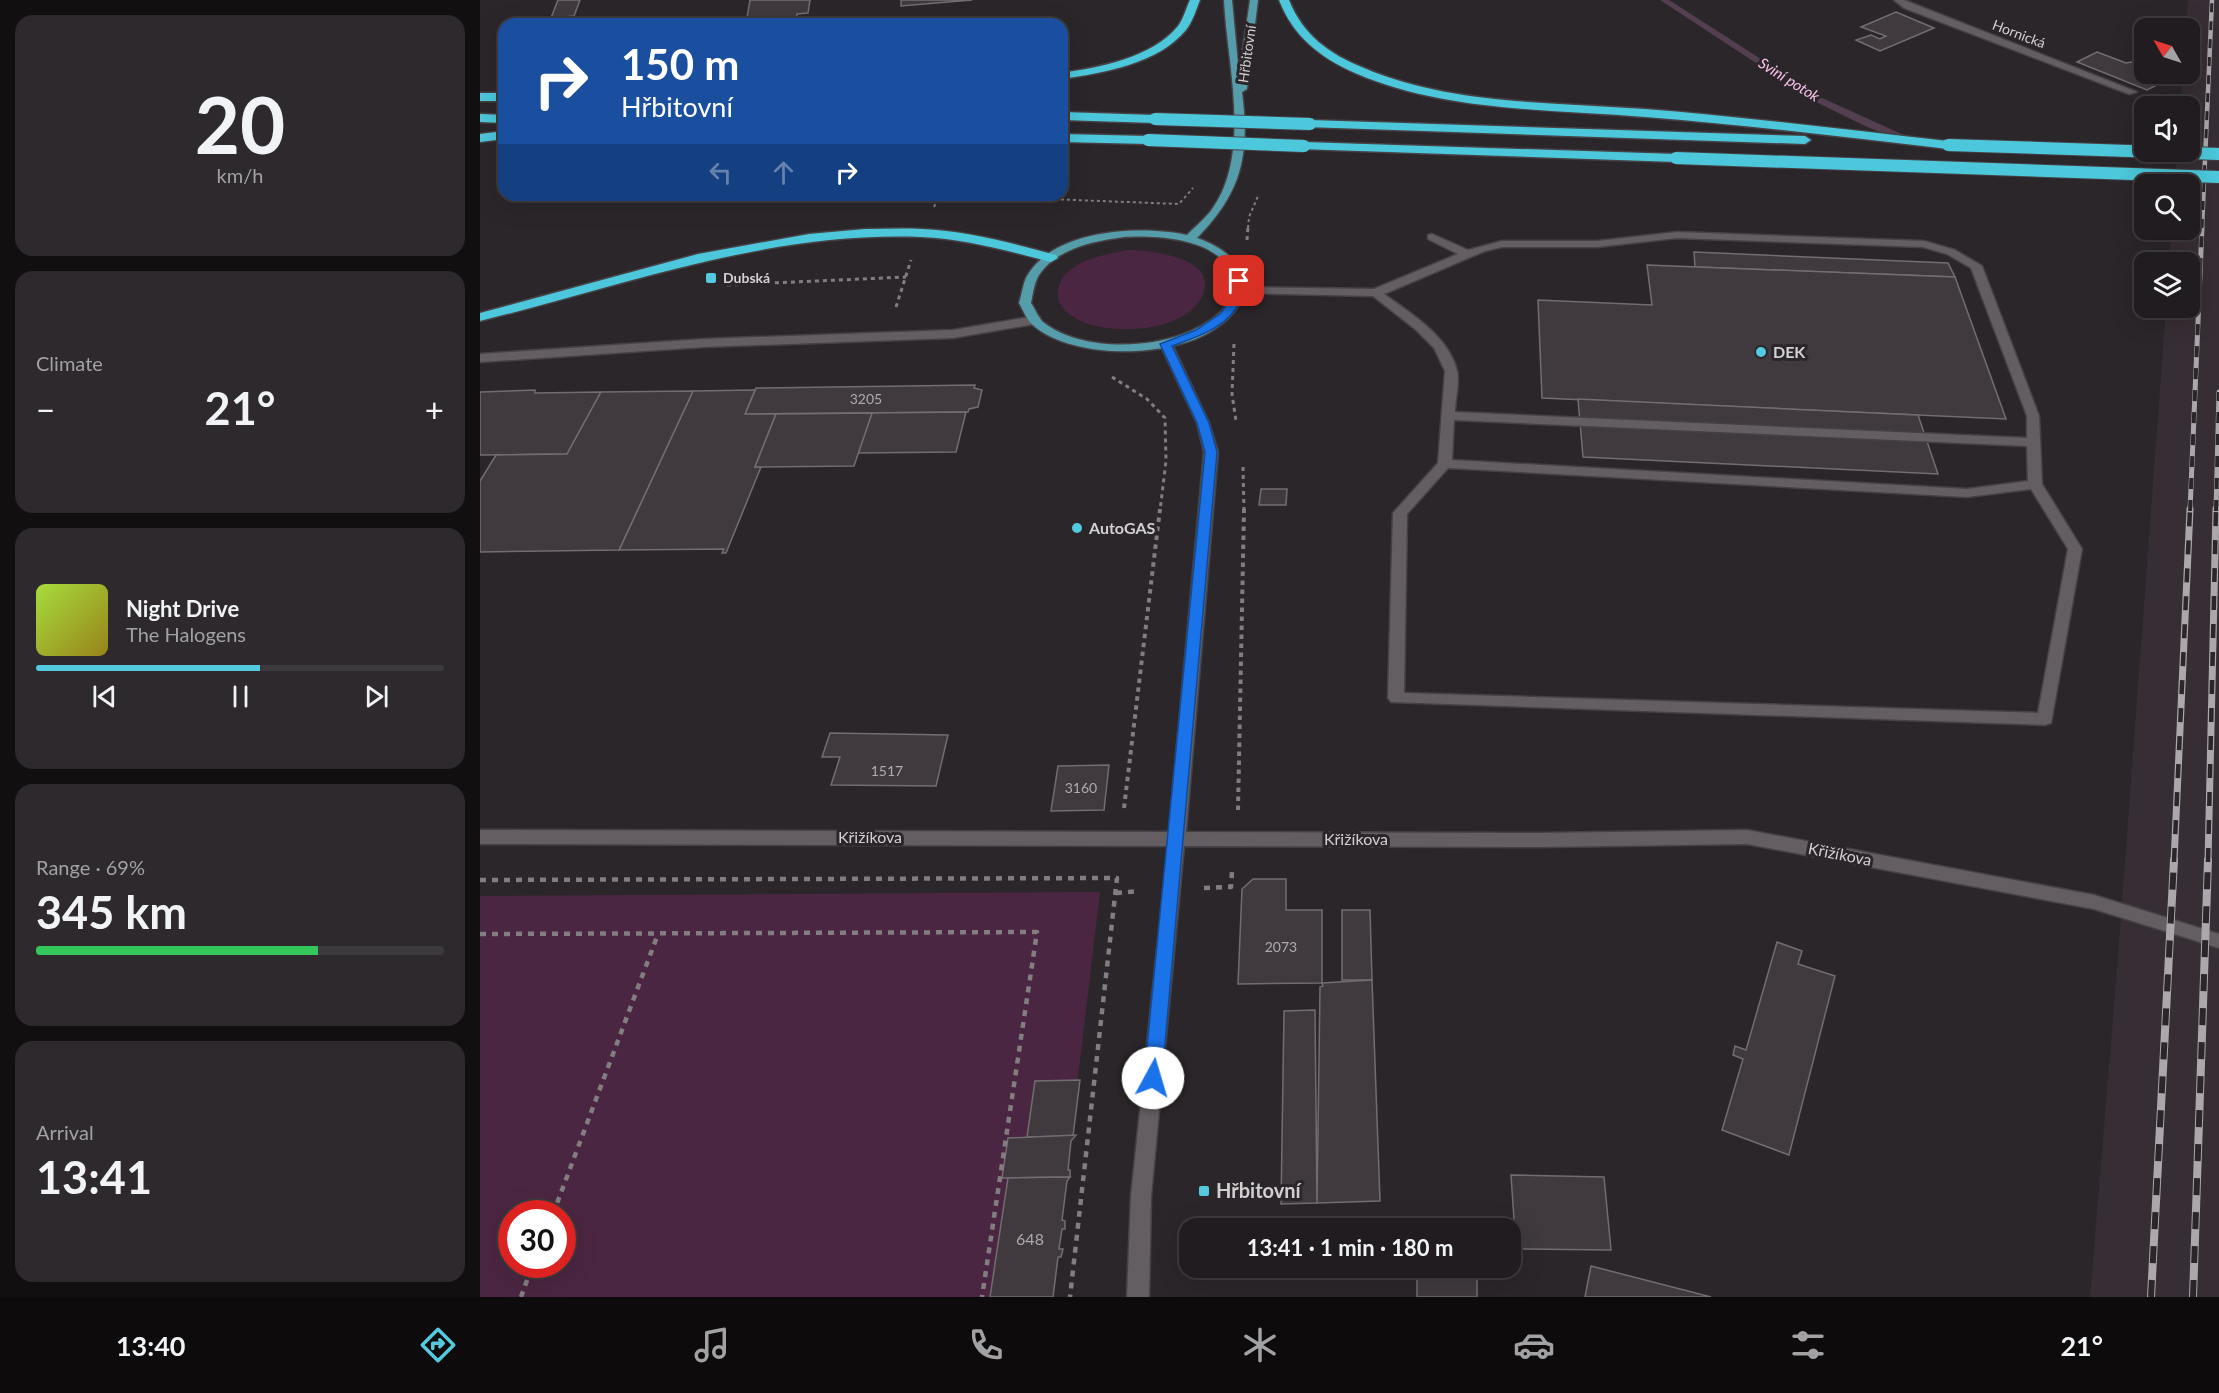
<!DOCTYPE html>
<meta charset="utf-8">
<style>
body{margin:0;font-family:Lato,sans-serif;background:#2d292c;color:#f1f3f6;height:100vh;display:flex;flex-direction:column;font-size:22px;white-space:nowrap}
*{box-sizing:border-box;margin:0}
p{font-size:20px;color:#a2a1a4}
.icon{flex:none;width:33px;height:33px;fill:none;stroke:currentColor;stroke-width:2;stroke-linecap:round;stroke-linejoin:round}
.map{position:relative;flex:1;overflow:hidden}
.panel{display:flex;flex-direction:column;gap:15px;padding:15px;background:#120f11;width:480px}
.panel>*{flex:none}
.banner{position:absolute;left:18px;top:18px;width:570px;height:183px;border-radius:18px;box-shadow:0 6px 24px #0002,0 0 0 2px #3d3a3d;background:#1a4fa0;color:#fff;overflow:hidden}
.needle{width:39px;rotate:309deg}
.controls{position:absolute;left:1654px;top:18px;display:grid;gap:12px}
.controls a{display:grid;place-items:center;width:66px;height:66px;border-radius:12px;background:#201c1f;box-shadow:0 6px 24px #0002,0 0 0 2px #3d3a3d;font-size:30px}
.speed{position:absolute;left:18px;top:1200px;display:flex;gap:12px;font-size:30px;font-weight:700;text-align:center}
.speed>*{display:grid;place-content:center;width:78px;height:78px;border-radius:50%;background:#201c1f;box-shadow:0 6px 24px #0002,0 0 0 2px #3d3a3d;line-height:1}
.speed .limit{border:9px solid #d22;background:#fff;color:#111}
.pin{position:absolute;display:grid;place-items:center;width:51px;height:51px;color:#fff;margin:-26px;border-radius:12px;box-shadow:0 3px 9px #0006}
.me{position:absolute;width:66px;margin:-33px;rotate:6deg;stroke-linejoin:round;filter:drop-shadow(0 0 4px #0008)}
.turn{display:flex;align-items:center;gap:21px;height:126px;padding:0 24px;font-size:27px}
.turn .icon{width:78px;height:78px;stroke-width:2.5}
.turn b{display:block;font-size:42px;line-height:51px}
.lanes{display:flex;align-items:center;height:57px;padding:0 24px;background:#0003;justify-content:center;gap:30px;direction:ltr}
.lanes .off{opacity:.35}
.big{font-size:45px;font-weight:700;line-height:1.1}
.panel .widget{flex:1;display:flex;flex-direction:column;justify-content:center;gap:9px;min-width:0;padding:0 21px;border-radius:18px;background:#2d292c}
.panel .dial{align-items:center;gap:0}
.dial b{font-size:78px;line-height:1}
.song{display:flex;align-items:center;gap:18px}
.cover{width:72px;height:72px;border-radius:9px;background:linear-gradient(135deg,hsl(80 70% 55%),hsl(50 70% 35%))}
.played{height:6px;border-radius:3px;background:linear-gradient(90deg,#54cade 55%,#3d3a3d 55%)}
.keys{display:flex;justify-content:space-around;direction:ltr}
.heat{display:flex;justify-content:space-between;align-items:center;font-size:33px;direction:ltr}
.charge{height:9px;border-radius:4px;background:linear-gradient(90deg,#34c759 69%,#3d3a3d 0)}
.trip{position:absolute;left:699px;top:1218px;width:342px;height:60px;border-radius:18px;background:#201c1f;box-shadow:0 6px 24px #0002,0 0 0 2px #3d3a3d;font-weight:700;line-height:60px;text-align:center}
.tabs{display:flex;height:96px;justify-content:space-around;align-items:center;background:#0d0b0c;color:#a2a1a4}
.tabs .icon{width:42px;height:42px}
.tabs .selected{color:#54cade}
.tabs b{font-size:27px;color:#f1f3f6}
main{display:flex;flex:1;min-height:0}
.map>svg:first-child{display:block}
</style>
<main>
<section class="panel">
<div class="widget dial"><b>20</b><p>km/h</p></div>
<div class="widget"><p>Climate</p>
<div class="heat"><a>−</a><b class="big">21°</b><a>+</a></div>
</div>
<div class="widget">
<div class="song"><i class="cover"></i><div><b>Night Drive</b><p>The Halogens</p></div></div>
<div class="played"></div>
<div class="keys"><svg class="icon" aria-label="previous" viewBox="0 0 24 24"><path d="M18 5L8 12l10 7zM5 5v14"/></svg><svg class="icon" aria-label="pause" viewBox="0 0 24 24"><path d="M8 5v14M16 5v14"/></svg><svg class="icon" aria-label="next" viewBox="0 0 24 24"><path d="M6 5l10 7-10 7zM19 5v14"/></svg></div>
</div>
<div class="widget"><p>Range · 69%</p><b class="big">345 km</b><div class="charge"></div></div>
<div class="widget"><p>Arrival</p><b class="big">13:41</b></div>
</section>
<div class="map">
<svg width="1739" height="1297" viewBox="0 0 1739 1297">
<rect width="100%" height="100%" fill="#2b2629"/>
<polygon fill="#372d34" points="1708,0 1739,0 1739,1297 1610,1297 1637,969 1686,308 1710,308 1710,262 1689,262 1691,230 1710,230 1710,184 1695,184 1697,152 1710,152 1710,106 1700,106 1703,74 1710,74 1710,28 1706,28"/>
<g fill="#4b2642" fill-rule="evenodd">
<path d="M649 250C673 250 745 259 720 300 700 332 637 334 605 323 594 318 578 309 578 295 577 262 625 254 649 250Z"/>
<path d="M620 892 572 1297H0V896ZM32 1214H82V1264H32Z"/>
</g>
<g fill="none" stroke-linecap="round" stroke-linejoin="round">
<polygon fill="#543f50" fill-rule="evenodd" points="1180,0 1189,0 1340,97 1437,141 1429,143 1387,127 1334,101"/>
</g>
<g fill="#403a3e" stroke="#736d71" stroke-width="1.5">
<polygon points="78,0 100,0 94,16 71,18"/>
<polygon points="270,0 330,0 328,13 317,14 316,24 266,24"/>
<polygon points="421,0 492,0 421,6"/>
<polygon points="1416,12 1454,28 1400,51 1376,40 1391,35 1400,39 1406,36 1381,27"/>
<polygon points="1617,52 1646,63 1651,62 1662,66 1658,68 1665,71 1665,74 1687,80 1667,90 1597,62"/>
<polygon points="1214,252 1468,263 1475,277 1215,267"/>
<polygon points="1167,265 1475,277 1526,419 1062,398 1058,300 1172,305"/>
<polygon points="495,385 494,388 502,390 498,407 489,409 488,412 265,414 276,388"/>
<polygon points="55,390 55,393 121,392 87,454 0,455 0,392"/>
<polygon points="275,390 265,414 296,414 275,467 281,467 246,553 242,553 244,549 139,550 213,391"/>
<polygon points="213,391 139,550 0,552 0,481 16,455 87,454 121,392"/>
<polygon points="1098,399 1438,415 1458,474 1103,457"/>
<polygon points="486,412 476,452 378,453 392,413"/>
<polygon points="392,413 374,466 275,467 296,414"/>
<polygon points="781,489 807,489 806,505 779,505"/>
<polygon points="350,733 468,735 456,786 351,785 360,757 342,757"/>
<polygon points="629,765 624,810 571,811 578,766"/>
<polygon points="773,879 806,879 806,910 842,910 842,983 758,984 762,889"/>
<polygon points="862,910 890,910 892,980 862,980"/>
<polygon points="1297,942 1322,951 1318,964 1355,976 1309,1155 1242,1130 1263,1059 1253,1055 1255,1046 1266,1050"/>
<polygon points="892,980 900,1201 837,1203 840,987 843,986 842,983"/>
<polygon points="835,1010 837,1203 801,1204 804,1011"/>
<polygon points="600,1080 593,1136 547,1137 555,1081"/>
<polygon points="596,1135 591,1141 588,1170 590,1170 590,1177 522,1178 528,1138"/>
<polygon points="1031,1175 1124,1177 1131,1250 1036,1249"/>
<polygon points="590,1177 587,1181 582,1220 585,1221 585,1229 582,1229 579,1249 583,1249 581,1257 578,1257 573,1297 510,1297 528,1178"/>
<polygon points="1111,1266 1231,1297 1105,1297"/>
<rect x="937" y="1268" width="60" height="29"/>
</g>
<g fill="none" stroke-linecap="round" stroke-linejoin="round">
<defs>
<path id="lane" d="M1197 232 1444 241 1475 250 1502 266 1559 416 1562 484 1602 549 1571 723 1565 725 911 702 908 698 913 513 958 463 965 371 954 348 935 329 893 296 759 293 753 290 759 287 894 289 978 254 948 239V235L952 234 988 250 1022 241H1117ZM1197 238 1443 247 1467 254 1491 268 1547 416V438L975 412C975 400 980 382 977 371 969 336 930 313 904 294L1005 251 1022 247H1117ZM974 420 1547 446 1548 481 1487 489 972 460ZM968 468 1487 497 1551 489 1588 549 1558 713 924 693 927 514Z"/>
<g id="street">
<polygon points="1414,0 1424,0 1657,92 1649,94 1424,8"/>
<polygon points="556,316 560,317 560,323 473,338 224,347 0,362 0,354 224,339 473,330"/>
<polygon points="686,340 692,344 729,423 738,452 706,832 1062,833 1267,830 1614,895 1739,934 1739,948 1614,909 1267,844 1062,847 704,846 671,1196 669,1297 647,1297 651,1196 688,846 0,844 0,830 689,832 724,452 717,423 680,344"/>
</g>
<path id="primary" d="M744 0H752L759 74 770 0H778L767 89 762 92C770 155 762 192 717 238 768 255 784 298 733 330 691 358 594 360 554 326 547 321 543 310 539 303 542 294 543 283 547 276 574 229 660 225 707 235 714 228 723 220 730 212 773 156 747 65 744 0ZM644 237C675 235 742 238 752 277 754 285 753 297 748 304 712 350 608 358 563 322 558 317 555 309 551 303 553 294 554 283 559 275 577 248 614 241 644 237Z"/>
<g id="highway">
<path d="M710 0H720C716 10 713 21 706 30 678 64 623 73 582 79V73C620 67 672 58 698 26 704 18 706 8 710 0Z"/>
<path d="M799 0H809C823 35 849 54 884 68 971 105 1072 102 1165 109 1267 117 1367 130 1468 141L1474 145 1468 149C1367 137 1267 125 1165 117 1069 109 965 112 875 73 839 57 813 36 799 0Z"/>
<rect x="0" y="93" width="24" height="8"/>
<polygon points="582,112 675,115 681,119 675,123 582,120"/>
<polygon points="0,114 24,115 24,123 0,122"/>
<polygon points="830,120 1325,136 1331,140 1325,144 826,127 826,121"/>
<polygon points="24,131 24,139 0,142 0,134"/>
<polygon points="582,134 668,136 674,140 668,144 582,142"/>
<polygon points="824,142 1196,154 1202,158 1196,162 820,149 818,146"/>
<path d="M385 229C404 229 423 228 442 229 487 231 532 243 576 255L578 258 571 262C528 251 486 239 441 237 289 231 146 285 0 321V313L218 254 329 234Z"/>
</g>
</defs>
<use href="#lane" stroke="#454144" stroke-width="3"/>
<use href="#street" stroke="#454144" stroke-width="3"/>
<use href="#primary" stroke="#454144" stroke-width="3"/>
<use href="#highway" stroke="#454144" stroke-width="3"/>
<g stroke="#827e80" stroke-width="2" stroke-dasharray="3 3" stroke-linecap="butt">
<polyline points="454,207 458,199 490,196 699,204 713,188"/>
<polyline points="768,228 769,217 778,196"/>
</g>
<g stroke="#827e80" stroke-width="3" stroke-dasharray="4 4" stroke-linecap="butt">
<polyline points="767,240 768,227"/>
<polyline points="247,285 426,277"/>
<polyline points="416,307 431,260"/>
<polyline points="754,344 752,394 756,421"/>
<polyline points="632,377 667,399 685,418 686,461 680,511"/>
<polyline points="763,467 764,511"/>
</g>
<g stroke="#827e80" stroke-width="4" stroke-dasharray="4.5 4.5" stroke-linecap="butt">
<polyline points="644,808 680,509"/>
<polyline points="758,810 764,509"/>
</g>
<g stroke="#827e80" stroke-width="4.5" stroke-dasharray="6 6" stroke-linecap="butt">
<polyline points="0,880 637,878 590,1297"/>
<polyline points="724,888 751,887 752,871"/>
<polyline points="636,893 659,891"/>
<polyline points="0,934 557,932 502,1297"/>
<polyline points="73,1214 178,934"/>
<polyline points="41,1297 53,1264"/>
</g>
<use href="#lane" fill="#645e62" fill-rule="evenodd"/>
<use href="#street" fill="#645e62" fill-rule="evenodd"/>
<use href="#primary" fill="#569dab" fill-rule="evenodd"/>
<use href="#highway" fill="#4cc7db" fill-rule="evenodd"/>
<defs>
<polyline id="rail-far3" points="1722,228 1732,0"/>
<g id="rail-far2">
<polyline points="1710,511 1722,227"/>
<polyline points="1736,511 1739,392"/>
</g>
<g id="rail-far1">
<polyline points="1694,862 1710,509"/>
<polyline points="1728,862 1736,509"/>
</g>
<g id="rail">
<polyline points="1671,1297 1694,860"/>
<polyline points="1713,1297 1728,860"/>
</g>
</defs>
<use href="#rail-far3" stroke="#aba7aa" stroke-width="4.5"/>
<use href="#rail-far2" stroke="#aba7aa" stroke-width="5"/>
<use href="#rail-far1" stroke="#aba7aa" stroke-width="7"/>
<use href="#rail" stroke="#aba7aa" stroke-width="8"/>
<use href="#rail-far3" stroke="#2b2629" stroke-width="3" stroke-dasharray="9" stroke-linecap="butt"/>
<use href="#rail-far2" stroke="#2b2629" stroke-width="4" stroke-dasharray="11" stroke-linecap="butt"/>
<use href="#rail-far1" stroke="#2b2629" stroke-width="4.5" stroke-dasharray="14" stroke-linecap="butt"/>
<use href="#rail" stroke="#2b2629" stroke-width="6" stroke-dasharray="17" stroke-linecap="butt"/>
<defs>
<g id="highway-bridge">
<polyline points="675,119 830,124"/>
<polyline points="668,140 824,146"/>
<polyline points="1468,145 1739,154"/>
<polyline points="1196,158 1739,177"/>
</g>
</defs>
<use href="#highway-bridge" stroke="#454144" stroke-width="14" stroke-linecap="butt"/>
<use href="#highway-bridge" stroke="#4cc7db" stroke-width="12"/>
</g>
<path fill="#1a73e8" stroke="#114b97" stroke-width="1.5" d="M755 278 764 281C763 286 764 294 761 299 750 327 717 337 692 346L729 423 737 452 682 1078 679 1084 673 1086 667 1084 664 1078 725 452 717 423 680 344 716 330 740 314 751 299Z"/>
<g fill="#54cade" stroke="#2b2629" stroke-width="2">
<rect x="225" y="272" width="12" height="12" rx="3"/>
<circle cx="1281" cy="352" r="6"/>
<circle cx="597" cy="528" r="6"/>
<rect x="718" y="1185" width="12" height="12" rx="3"/>
</g>
<g text-anchor="middle" stroke-width="6" stroke-linejoin="round" paint-order="stroke">
<g font-size="14" fill="#d3d0d2" stroke="#2b2629">
<text transform="translate(1539 34) rotate(21)" y="5">Hornická</text>
<text transform="translate(767 54) rotate(-82)" y="5">Hřbitovní</text>
</g>
<g font-size="14" font-weight="bold" fill="#d3d0d2" stroke="#2b2629" text-anchor="start">
<text x="243" y="283">Dubská</text>
</g>
<g font-size="14" fill="#aeaaad">
<text x="386" y="404">3205</text>
<text x="407" y="776">1517</text>
<text x="601" y="793">3160</text>
<text x="801" y="952">2073</text>
</g>
<g font-size="15" font-style="italic" fill="#fbc2eb" stroke="#2b2629">
<text transform="translate(1309 80) rotate(32)" y="5">Sviní potok</text>
</g>
<g font-size="16" font-weight="bold" fill="#d3d0d2" stroke="#2b2629" text-anchor="start">
<text x="1293" y="358">DEK</text>
<text x="609" y="534">AutoGAS</text>
</g>
<g font-size="16" fill="#d3d0d2" stroke="#2b2629">
<text x="390" y="843">Křižíkova</text>
<text x="876" y="845">Křižíkova</text>
<text transform="translate(1360 854) rotate(11)" y="6">Křižíkova</text>
</g>
<g font-size="16" fill="#aeaaad">
<text x="550" y="1245">648</text>
</g>
<g font-size="20" font-weight="bold" fill="#d3d0d2" stroke="#2b2629" text-anchor="start">
<text x="736" y="1198">Hřbitovní</text>
</g>
</g>
</svg>
<div class="controls">
<a><svg class="needle" viewBox="-14 -14 28 28"><path d="M0-13l5 13h-10z" fill="#e53935"/><path d="M0 13l5-13h-10z" fill="#a2a1a4"/></svg></a>
<a><svg class="icon" aria-label="sound" viewBox="0 0 24 24"><path d="M4 9h4l5-4v14l-5-4H4zM17 9q2 3 0 6"/></svg></a>
<a><svg class="icon" aria-label="search" viewBox="0 0 24 24"><circle cx="10" cy="10" r="6"/><path d="M15 15l6 6"/></svg></a>
<a><svg class="icon" aria-label="layers" viewBox="0 0 24 24"><path d="M12 4l9 5-9 5-9-5zM3 14l9 5 9-5"/></svg></a>
</div>
<div class="speed"><div class="limit">30</div></div>
<div class="pin" style="left:759px;top:281px;background:#d93025"><svg class="icon" aria-label="arrive" viewBox="0 0 24 24"><path d="M6 21V4h12l-3 4 3 4H6"/></svg></div>
<svg class="me" style="left:673px;top:1078px" viewBox="-20 -20 40 40"><circle r="19" fill="#fff"/><path d="M0-13L10 11 0 6-10 11z" fill="#1a73e8"/></svg>
<div class="trip">13:41 · 1 min · 180 m</div>
<div class="banner">
<div class="turn"><svg class="icon" aria-label="right" viewBox="0 0 24 24"><path d="M7 20v-9h11M14 6l5 5-5 5"/></svg><div><b>150 m</b>Hřbitovní</div></div>
<div class="lanes"><svg class="icon off" aria-label="left" viewBox="0 0 24 24"><path d="M17 20v-9H6M10 6l-5 5 5 5"/></svg><svg class="icon off" aria-label="ahead" viewBox="0 0 24 24"><path d="M12 20V5M6 11l6-6 6 6"/></svg><svg class="icon" aria-label="right" viewBox="0 0 24 24"><path d="M7 20v-9h11M14 6l5 5-5 5"/></svg></div>
</div>
</div>
</main>
<nav class="tabs">
<b>13:40</b>
<svg class="icon selected" aria-label="directions" viewBox="0 0 24 24"><path d="M12 3l9 9-9 9-9-9zM9 14v-3h6M13 9l2 2-2 2"/></svg>
<svg class="icon" aria-label="music" viewBox="0 0 24 24"><path d="M9 18V5l10-2v13"/><circle cx="6" cy="18" r="3"/><circle cx="16" cy="16" r="3"/></svg>
<svg class="icon" aria-label="phone" viewBox="0 0 24 24"><path d="M5 4h4l2 5-3 2q2 4 5 5l2-3 5 2v4C11 20 4 13 5 4z"/></svg>
<svg class="icon" aria-label="climate" viewBox="0 0 24 24"><path d="M12 3v18M4 7l16 10M4 17L20 7"/></svg>
<svg class="icon" aria-label="car" viewBox="0 0 24 24"><path d="M5 17H2v-5l4-1 3-4h7l3 4 3 1v5h-3M9 17h6M6 11h13"/><circle cx="7" cy="17" r="2"/><circle cx="17" cy="17" r="2"/></svg>
<svg class="icon" aria-label="filters" viewBox="0 0 24 24"><path d="M4 7h16M4 17h16"/><circle cx="9" cy="7" r="2"/><circle cx="15" cy="17" r="2"/></svg>
<b>21°</b>
</nav>
